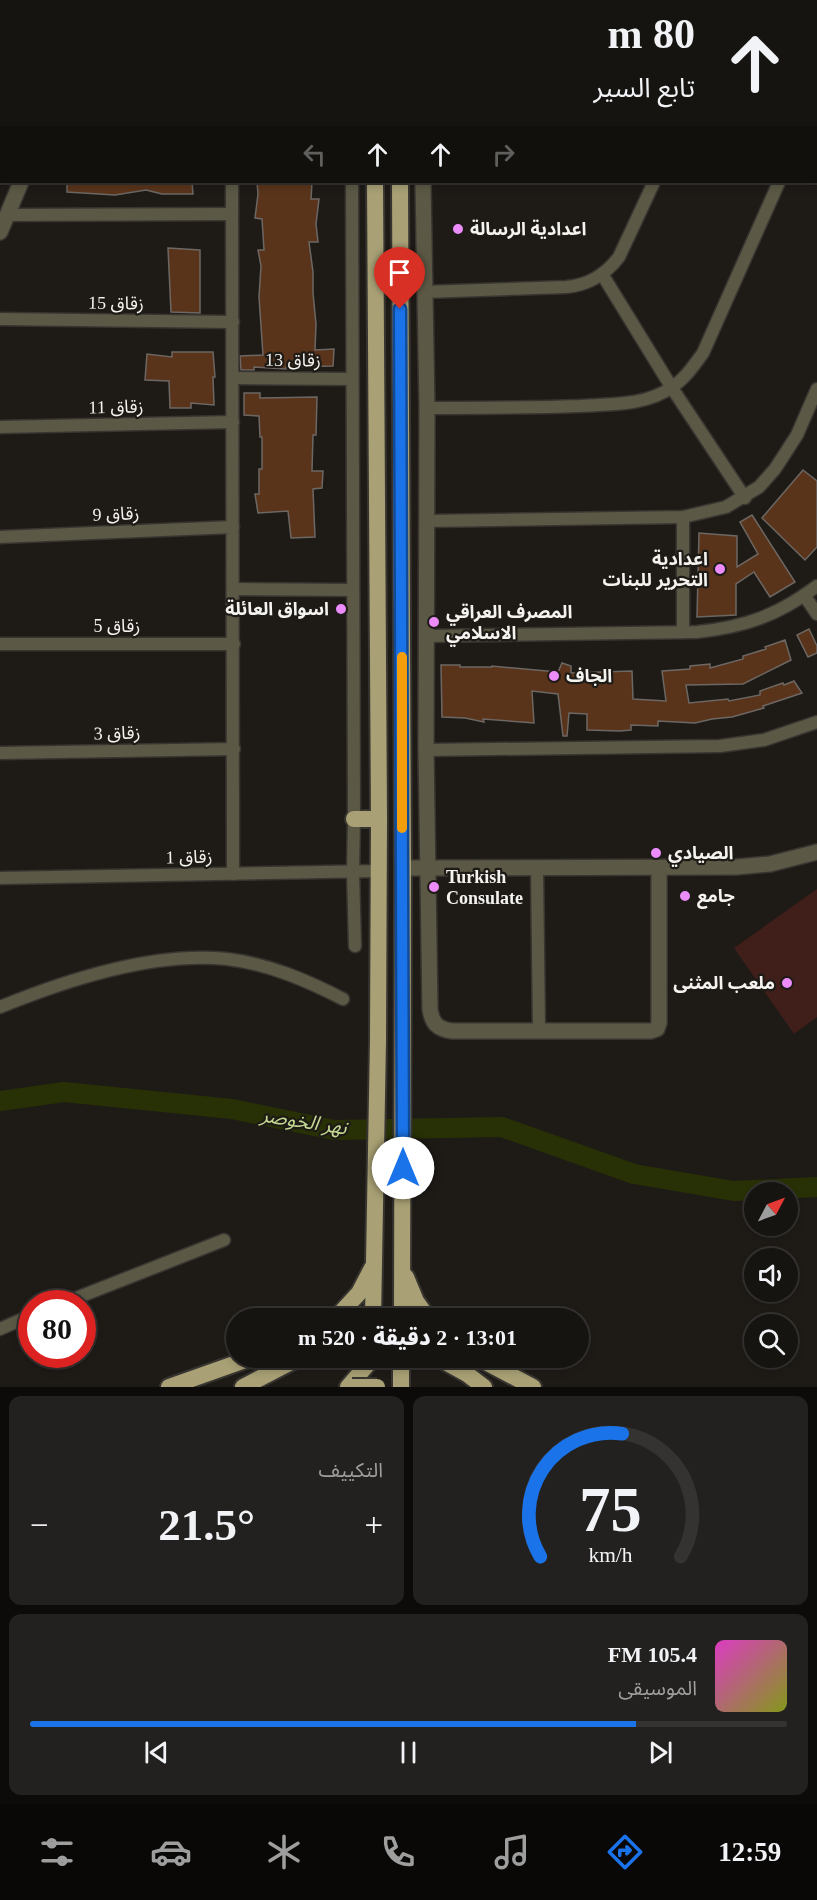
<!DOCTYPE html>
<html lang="ar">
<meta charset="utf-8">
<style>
body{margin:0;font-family:"Times New Roman","Noto Sans Arabic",serif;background:#23211f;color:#f1f3f6;direction:rtl;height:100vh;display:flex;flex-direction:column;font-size:22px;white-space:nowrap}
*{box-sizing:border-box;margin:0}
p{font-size:20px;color:#9e9e9f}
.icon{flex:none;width:33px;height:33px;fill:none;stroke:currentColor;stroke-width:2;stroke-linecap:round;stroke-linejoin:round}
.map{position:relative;height:1387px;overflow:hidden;direction:ltr}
.details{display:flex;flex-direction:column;gap:9px;padding:9px;background:#0c0b09;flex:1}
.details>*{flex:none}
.guide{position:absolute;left:0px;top:0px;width:818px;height:183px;box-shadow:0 3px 9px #0003,0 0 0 2px #353331;direction:rtl;background:#161411;color:#f1f3f6;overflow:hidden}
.needle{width:39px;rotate:49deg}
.buttons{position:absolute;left:744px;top:1182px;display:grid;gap:12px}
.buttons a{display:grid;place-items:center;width:54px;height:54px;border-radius:50%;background:#161411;box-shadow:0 3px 9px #0003,0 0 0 2px #353331;font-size:30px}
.speed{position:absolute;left:18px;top:1290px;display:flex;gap:12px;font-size:30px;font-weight:700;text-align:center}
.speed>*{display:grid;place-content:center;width:78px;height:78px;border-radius:50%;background:#161411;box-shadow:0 3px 9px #0003,0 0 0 2px #353331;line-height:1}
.speed .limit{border:9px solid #d22;background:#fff;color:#111}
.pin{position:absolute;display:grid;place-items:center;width:51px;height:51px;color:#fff;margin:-62px -26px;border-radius:50% 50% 50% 0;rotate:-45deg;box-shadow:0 0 6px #0007}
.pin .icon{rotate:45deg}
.me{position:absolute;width:66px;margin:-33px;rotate:0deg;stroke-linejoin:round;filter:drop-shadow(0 0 4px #0008)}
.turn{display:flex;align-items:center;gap:21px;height:126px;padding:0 24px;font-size:27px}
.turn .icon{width:78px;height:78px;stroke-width:2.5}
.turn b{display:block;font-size:42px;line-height:51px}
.lanes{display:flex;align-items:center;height:57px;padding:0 24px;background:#0003;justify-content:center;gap:30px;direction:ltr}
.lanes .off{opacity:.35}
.big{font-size:45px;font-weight:800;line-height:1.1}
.details .widget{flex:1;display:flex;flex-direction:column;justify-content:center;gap:9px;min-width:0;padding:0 21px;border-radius:12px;background:#23211f}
.details .dial{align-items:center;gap:0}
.dial svg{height:156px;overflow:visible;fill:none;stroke:#353331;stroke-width:7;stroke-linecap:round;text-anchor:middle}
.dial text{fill:#f1f3f6;stroke:none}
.song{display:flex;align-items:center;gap:18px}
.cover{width:72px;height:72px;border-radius:9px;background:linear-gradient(135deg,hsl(310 70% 55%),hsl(70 70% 35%))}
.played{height:6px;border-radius:3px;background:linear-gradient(90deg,#1a73e8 80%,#353331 80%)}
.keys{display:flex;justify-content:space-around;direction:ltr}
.heat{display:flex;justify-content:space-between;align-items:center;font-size:33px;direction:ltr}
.details .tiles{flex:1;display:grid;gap:9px;grid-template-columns:1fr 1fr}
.widget:last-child{grid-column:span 2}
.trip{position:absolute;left:226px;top:1308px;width:363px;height:60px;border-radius:30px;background:#161411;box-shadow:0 3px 9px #0003,0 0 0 2px #353331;font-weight:800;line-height:60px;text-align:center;direction:rtl}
.dock{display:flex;height:96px;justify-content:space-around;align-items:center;background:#090807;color:#9e9e9f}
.dock .icon{width:42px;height:42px}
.dock .current{color:#1a73e8}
.dock b{font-size:27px;color:#f1f3f6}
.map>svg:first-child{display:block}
</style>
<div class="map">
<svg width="817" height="1387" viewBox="0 0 817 1387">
<rect width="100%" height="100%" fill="#1e1b17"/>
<polygon fill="#401f1a" points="817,889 817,1017 794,1034 734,948"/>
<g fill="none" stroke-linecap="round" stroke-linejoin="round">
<polyline stroke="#283105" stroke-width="20" points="0,1101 64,1092 232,1109 334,1130 502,1127 634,1174 734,1191 817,1187"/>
</g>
<g fill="#59341b" stroke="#6d6763" stroke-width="1.5">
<polygon points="67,182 192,182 193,194 162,194 146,190 115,195 67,192"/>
<polygon points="257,182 312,182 311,199 319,199 316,224 318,242 309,242 313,272 313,293 316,324 315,350 334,349 333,366 286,367 286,369 254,367 254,370 241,370 240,356 263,355 259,297 261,266 258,250 264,250 262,219 255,218 258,194"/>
<polygon points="168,248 200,250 200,313 171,312"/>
<polygon points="172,352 213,352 215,377 213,377 214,405 191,403 191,408 170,408 169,381 145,380 147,354 172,357"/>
<polygon points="244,393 260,393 260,398 317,397 316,435 313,435 312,471 323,471 322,488 313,489 315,537 291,538 288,511 258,513 255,494 259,494 259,469 262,469 262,437 260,437 259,416 244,415"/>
<polygon points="803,470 817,481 817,547 805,560 762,518"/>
<polygon points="752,515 795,582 770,597 754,572 736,584 736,615 697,617 699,533 737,536 737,567 758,554 740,522"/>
<polygon points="809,629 817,646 817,653 808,657 797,635"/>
<polygon points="785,640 791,660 743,684 686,685 689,703 728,699 729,701 760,695 760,691 783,683 784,685 794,681 802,693 763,706 764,708 732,717 712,719 695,723 658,721 658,726 631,725 631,730 620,731 587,730 587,714 569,713 567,736 563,736 558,694 532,691 534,723 483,719 484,722 465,718 442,717 441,665 460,665 460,667 492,667 492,666 558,672 562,663 571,666 571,673 632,671 633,699 666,701 662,671 690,669 690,666 710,664 710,668 743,659 743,656 766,649 765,647"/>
</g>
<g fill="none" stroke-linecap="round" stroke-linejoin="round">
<defs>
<g id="minor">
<polyline points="350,0 350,2"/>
<polyline points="546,0 546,2"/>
<polyline points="816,94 817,92"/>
<polyline points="816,167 817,167"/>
<polyline points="232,182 233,874"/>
<polyline points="352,182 354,819 353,872 355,946"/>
<polyline points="7,215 232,214"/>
<polyline points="602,274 672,388 745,498"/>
<path d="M424 292 566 287C589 285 605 275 619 257L654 182"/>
<polyline points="0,319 233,322"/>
<polyline points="233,378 352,379"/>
<path d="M427 408C477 408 528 408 579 406 609 404 646 406 672 387 685 379 694 365 703 353L779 182"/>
<polyline points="0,427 233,422"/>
<polyline points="427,521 683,517 726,507 759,487 775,469 797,435 817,389"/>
<polyline points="0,537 233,527"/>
<polyline points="234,589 353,590"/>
<polyline points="804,595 817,614"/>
<polyline points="683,632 683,517"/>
<path d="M427 636 697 632C745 627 779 615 817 586"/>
<polyline points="0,644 234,644"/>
<polyline points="426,750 720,746 764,740 817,722"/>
<polyline points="0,753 234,749"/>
<polyline points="537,868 539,1030"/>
<polyline points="0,878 378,871"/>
<path d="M0 1007C66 980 154 951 227 959 269 964 306 980 343 999"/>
<polyline points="61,1304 224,1240"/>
<polyline points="0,1329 32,1315"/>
</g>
<g id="tertiary">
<polyline points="422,0 422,2"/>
<polyline points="95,2 96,0"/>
<polyline points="816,38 817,38"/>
<polyline points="816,56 817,56"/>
<path d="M423 182 427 408 426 750 430 1009C432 1023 437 1029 452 1031H651L657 1029 659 1023V868"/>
<polyline points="0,232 21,182"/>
<polyline points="403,868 736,867 770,864 817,852"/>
</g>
<g id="trunk">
<polyline points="374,0 374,2"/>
<polyline points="400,2 400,0"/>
<polyline points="400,182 403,868 402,1318"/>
<polyline points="354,819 379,819"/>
<polyline points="406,1277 416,1301 428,1318"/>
<polyline points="336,1318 359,1293 372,1268"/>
<polyline points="373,1318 378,1040 379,819 375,182"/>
<polyline points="438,1358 467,1374 484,1387"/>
<polyline points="478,1358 533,1387"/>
<polyline points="169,1387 251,1358"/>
<polyline points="243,1387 299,1358"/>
<polyline points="348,1387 373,1358"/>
<polyline points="401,1387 401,1358"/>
</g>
</defs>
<use href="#minor" stroke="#383531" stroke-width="15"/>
<use href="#tertiary" stroke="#383531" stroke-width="18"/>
<use href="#trunk" stroke="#383531" stroke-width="20"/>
<use href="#minor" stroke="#5b5845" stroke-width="12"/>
<use href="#tertiary" stroke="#5b5845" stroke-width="15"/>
<use href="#trunk" stroke="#a9a175" stroke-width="16"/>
<defs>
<polyline id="trunk-bridge" points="352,1387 377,1387"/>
</defs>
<use href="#trunk-bridge" stroke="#383531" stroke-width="20" stroke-linecap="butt"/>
<use href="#trunk-bridge" stroke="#a9a175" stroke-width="16"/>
</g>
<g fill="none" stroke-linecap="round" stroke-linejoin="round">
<defs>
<polyline id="route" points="400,309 403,1168"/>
</defs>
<use href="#route" stroke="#114b97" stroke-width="15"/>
<use href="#route" stroke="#1a73e8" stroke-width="10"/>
<polyline stroke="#f59e0b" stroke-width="10" points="402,657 402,828"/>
</g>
<g fill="#ec8cfa" stroke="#1e1b17" stroke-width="2">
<circle cx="458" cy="229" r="6"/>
<circle cx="720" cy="569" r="6"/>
<circle cx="341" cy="609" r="6"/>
<circle cx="434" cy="622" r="6"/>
<circle cx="554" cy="676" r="6"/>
<circle cx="656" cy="853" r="6"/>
<circle cx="434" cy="887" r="6"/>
<circle cx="685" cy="896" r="6"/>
<circle cx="787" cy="983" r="6"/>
</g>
<g text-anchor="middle" stroke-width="4.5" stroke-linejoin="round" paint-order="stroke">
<g font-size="18" font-weight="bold" fill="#f5f3f0" stroke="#1e1b17" text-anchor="start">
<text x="470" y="235">اعدادية الرسالة</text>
<text x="708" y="565" text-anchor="end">اعدادية<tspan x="708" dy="21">التحرير للبنات</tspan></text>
<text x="329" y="615" text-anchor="end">اسواق العائلة</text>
<text x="446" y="618">المصرف العراقي<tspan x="446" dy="21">الاسلامي</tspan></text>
<text x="566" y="682">الجاف</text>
<text x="668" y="859">الصيادي</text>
<text x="446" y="883">Turkish<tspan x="446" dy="21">Consulate</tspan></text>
<text x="697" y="902">جامع</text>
<text x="775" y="989" text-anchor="end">ملعب المثنى</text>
</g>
<g font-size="18" fill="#f5f3f0" stroke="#1e1b17">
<text transform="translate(116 303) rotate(1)" y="6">زقاق 15</text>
<text transform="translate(293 360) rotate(1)" y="6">زقاق 13</text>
<text transform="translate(116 407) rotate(-1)" y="6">زقاق 11</text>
<text transform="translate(116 514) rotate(-2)" y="6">زقاق 9</text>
<text x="117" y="632">زقاق 5</text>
<text transform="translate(117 733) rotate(-1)" y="6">زقاق 3</text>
<text transform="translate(189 857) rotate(-1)" y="6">زقاق 1</text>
</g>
<g font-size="20" font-style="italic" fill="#c4d992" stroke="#1e1b17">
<text transform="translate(304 1121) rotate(9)" y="7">نهر الخوصر</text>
</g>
</g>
</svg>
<div class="buttons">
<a><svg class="needle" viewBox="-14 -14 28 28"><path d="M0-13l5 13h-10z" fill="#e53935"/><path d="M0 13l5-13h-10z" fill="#9e9e9f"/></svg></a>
<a><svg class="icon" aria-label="sound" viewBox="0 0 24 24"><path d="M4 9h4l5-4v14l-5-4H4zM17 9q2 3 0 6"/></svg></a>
<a><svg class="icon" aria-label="search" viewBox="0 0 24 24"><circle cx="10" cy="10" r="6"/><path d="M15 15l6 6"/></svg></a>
</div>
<div class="speed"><div class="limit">80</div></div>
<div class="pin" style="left:400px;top:309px;background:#d93025"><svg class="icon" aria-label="arrive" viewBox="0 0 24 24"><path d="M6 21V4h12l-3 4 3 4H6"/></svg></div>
<svg class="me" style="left:403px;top:1168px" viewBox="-20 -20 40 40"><circle r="19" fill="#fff"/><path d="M0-13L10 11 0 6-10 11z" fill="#1a73e8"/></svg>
<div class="trip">13:01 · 2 دقيقة · 520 m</div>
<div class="guide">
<div class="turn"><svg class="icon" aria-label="ahead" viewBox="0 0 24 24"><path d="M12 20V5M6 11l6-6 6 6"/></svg><div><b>80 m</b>تابع السير</div></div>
<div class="lanes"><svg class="icon off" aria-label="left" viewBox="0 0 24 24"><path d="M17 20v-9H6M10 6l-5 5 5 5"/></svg><svg class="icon" aria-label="ahead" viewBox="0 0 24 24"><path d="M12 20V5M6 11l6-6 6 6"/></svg><svg class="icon" aria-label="ahead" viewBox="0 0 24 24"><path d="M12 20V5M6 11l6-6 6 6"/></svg><svg class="icon off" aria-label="right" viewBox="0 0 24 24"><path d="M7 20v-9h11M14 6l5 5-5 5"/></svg></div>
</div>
</div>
<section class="details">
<div class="tiles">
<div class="widget dial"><svg viewBox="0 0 100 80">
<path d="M14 69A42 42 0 1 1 86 69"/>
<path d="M14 69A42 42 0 0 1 56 6" stroke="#1a73e8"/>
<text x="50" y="56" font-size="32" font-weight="700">75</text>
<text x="50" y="72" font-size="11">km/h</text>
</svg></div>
<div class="widget"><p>التكييف</p>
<div class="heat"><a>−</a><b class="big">21.5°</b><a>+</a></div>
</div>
<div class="widget">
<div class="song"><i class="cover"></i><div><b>105.4 FM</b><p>الموسيقى</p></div></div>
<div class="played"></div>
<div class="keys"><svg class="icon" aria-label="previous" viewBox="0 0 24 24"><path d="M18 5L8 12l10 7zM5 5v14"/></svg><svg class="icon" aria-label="pause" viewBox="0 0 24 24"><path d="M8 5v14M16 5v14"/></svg><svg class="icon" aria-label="next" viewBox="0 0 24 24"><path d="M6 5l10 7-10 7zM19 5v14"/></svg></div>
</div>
</div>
</section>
<nav class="dock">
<b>12:59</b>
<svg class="icon current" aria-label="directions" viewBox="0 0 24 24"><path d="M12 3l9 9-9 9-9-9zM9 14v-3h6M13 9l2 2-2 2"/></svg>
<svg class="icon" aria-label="music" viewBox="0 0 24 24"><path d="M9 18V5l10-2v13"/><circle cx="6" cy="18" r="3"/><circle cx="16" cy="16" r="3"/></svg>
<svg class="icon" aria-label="phone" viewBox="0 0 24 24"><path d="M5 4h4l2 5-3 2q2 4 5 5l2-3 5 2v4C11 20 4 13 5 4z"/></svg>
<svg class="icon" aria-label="climate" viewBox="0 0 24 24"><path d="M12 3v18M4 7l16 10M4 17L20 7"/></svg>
<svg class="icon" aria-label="car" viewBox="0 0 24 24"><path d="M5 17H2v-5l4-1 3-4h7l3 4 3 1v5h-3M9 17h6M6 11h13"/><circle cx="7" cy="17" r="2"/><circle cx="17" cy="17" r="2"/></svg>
<svg class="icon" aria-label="filters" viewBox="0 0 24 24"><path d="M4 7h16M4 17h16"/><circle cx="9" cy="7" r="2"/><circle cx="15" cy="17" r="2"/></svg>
</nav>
